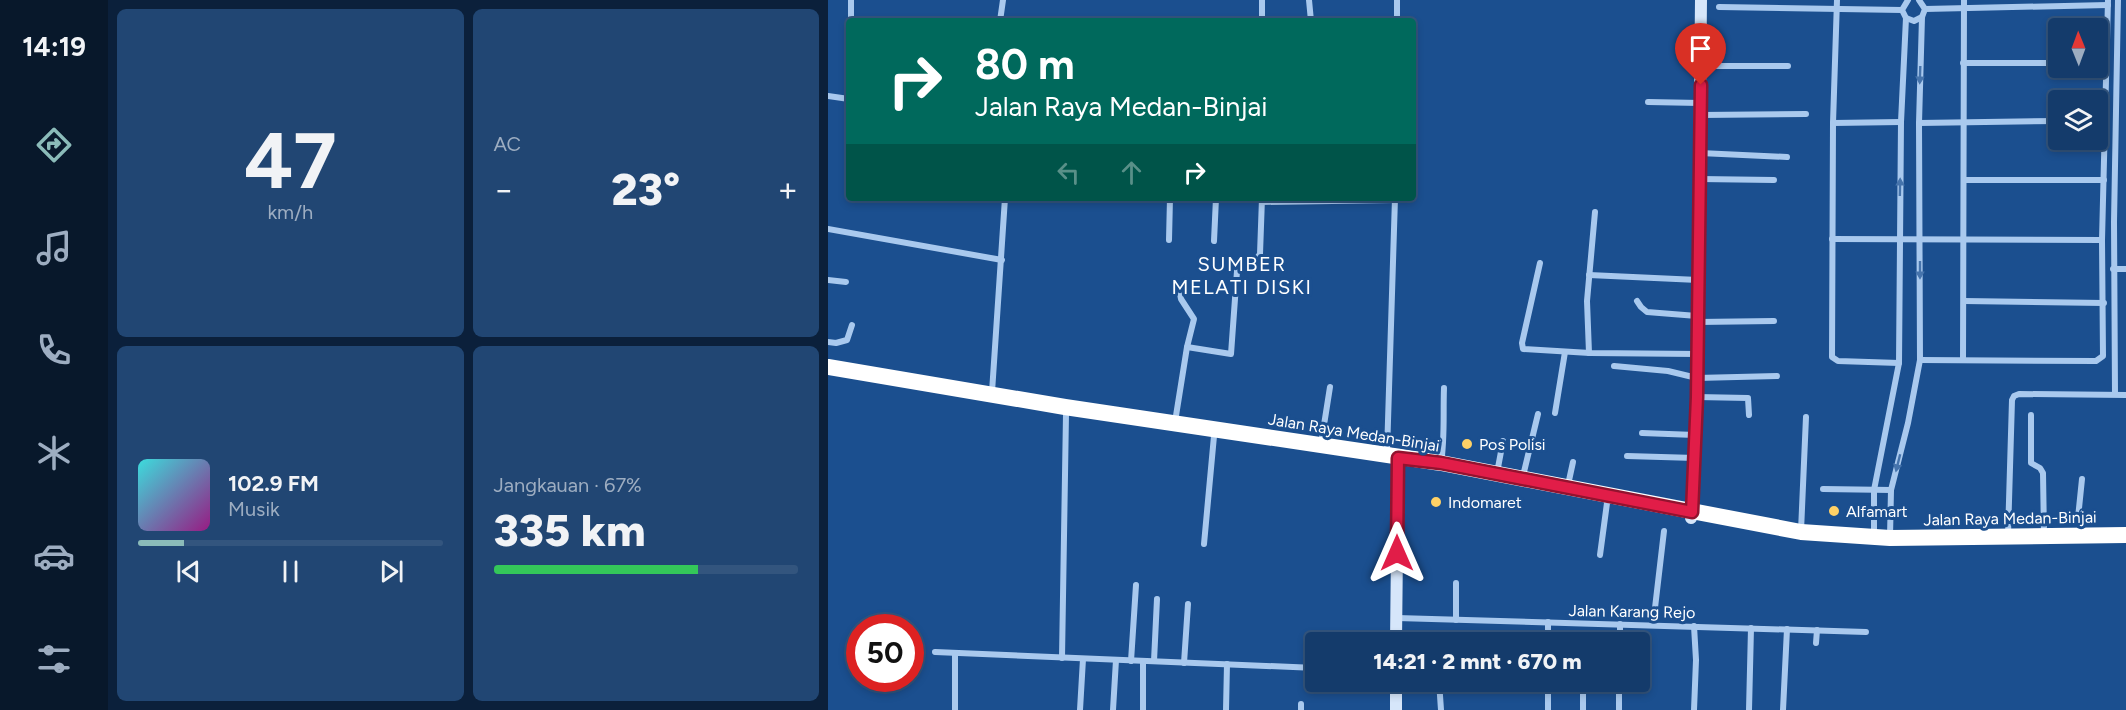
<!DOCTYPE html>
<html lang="id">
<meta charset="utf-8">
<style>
body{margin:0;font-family:Figtree,sans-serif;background:#214673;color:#f1f3f6;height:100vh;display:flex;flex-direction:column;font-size:22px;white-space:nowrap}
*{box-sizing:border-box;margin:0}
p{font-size:20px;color:#9dadc1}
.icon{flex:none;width:33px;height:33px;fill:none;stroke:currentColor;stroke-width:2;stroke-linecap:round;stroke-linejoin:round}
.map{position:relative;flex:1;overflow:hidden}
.panel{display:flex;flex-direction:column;gap:9px;padding:9px;background:#0b203b;width:720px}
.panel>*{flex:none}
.top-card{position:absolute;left:18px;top:18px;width:570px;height:183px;border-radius:6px;box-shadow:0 3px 9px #0003,0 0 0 2px #33557e;background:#00695c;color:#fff;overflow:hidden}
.needle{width:39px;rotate:359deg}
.buttons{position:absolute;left:1220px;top:18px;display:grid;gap:12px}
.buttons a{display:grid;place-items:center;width:60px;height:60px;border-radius:6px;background:#143b6b;box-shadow:0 3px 9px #0003,0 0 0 2px #33557e;font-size:30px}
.speed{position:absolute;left:18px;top:614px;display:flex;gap:12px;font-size:30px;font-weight:700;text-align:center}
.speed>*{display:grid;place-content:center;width:78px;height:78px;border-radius:50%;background:#143b6b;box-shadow:0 3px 9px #0003,0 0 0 2px #33557e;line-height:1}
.speed .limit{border:9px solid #d22;background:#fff;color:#111}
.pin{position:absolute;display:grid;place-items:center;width:51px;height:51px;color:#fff;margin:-62px -26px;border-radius:50% 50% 50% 0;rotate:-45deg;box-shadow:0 0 6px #0007}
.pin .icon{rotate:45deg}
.me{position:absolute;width:66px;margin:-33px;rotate:0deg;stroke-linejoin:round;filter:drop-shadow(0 0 4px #0008)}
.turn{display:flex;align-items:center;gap:21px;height:126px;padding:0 30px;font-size:27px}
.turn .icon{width:78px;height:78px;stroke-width:2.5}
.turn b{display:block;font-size:42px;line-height:51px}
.lanes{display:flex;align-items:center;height:57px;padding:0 30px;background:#0003;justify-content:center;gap:30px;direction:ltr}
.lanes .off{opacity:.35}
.big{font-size:45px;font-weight:800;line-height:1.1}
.panel .widget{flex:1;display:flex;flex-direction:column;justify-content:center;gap:9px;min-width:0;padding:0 21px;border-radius:9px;background:#214673}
.panel .dial{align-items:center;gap:0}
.dial b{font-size:78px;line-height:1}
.song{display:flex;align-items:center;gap:18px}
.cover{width:72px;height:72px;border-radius:9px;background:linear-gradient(135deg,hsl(180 70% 55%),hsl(310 70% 35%))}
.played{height:6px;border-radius:3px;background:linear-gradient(90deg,#8bbbb9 15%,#33557e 15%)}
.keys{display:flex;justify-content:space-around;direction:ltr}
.heat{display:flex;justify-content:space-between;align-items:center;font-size:33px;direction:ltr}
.charge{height:9px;border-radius:4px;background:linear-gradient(90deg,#34c759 67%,#33557e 0)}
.panel .tiles{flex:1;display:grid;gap:9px;grid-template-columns:repeat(2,1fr)}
.trip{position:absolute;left:477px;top:632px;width:345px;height:60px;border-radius:6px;background:#143b6b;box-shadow:0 3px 9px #0003,0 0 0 2px #33557e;font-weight:800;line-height:60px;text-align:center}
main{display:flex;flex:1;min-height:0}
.menu{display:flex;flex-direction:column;width:108px;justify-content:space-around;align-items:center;background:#08182b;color:#9dadc1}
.menu .icon{width:42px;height:42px}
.menu .active{color:#8bbbb9}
.menu b{font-size:27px;color:#f1f3f6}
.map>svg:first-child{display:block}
</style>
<main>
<nav class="menu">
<b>14:19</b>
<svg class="icon active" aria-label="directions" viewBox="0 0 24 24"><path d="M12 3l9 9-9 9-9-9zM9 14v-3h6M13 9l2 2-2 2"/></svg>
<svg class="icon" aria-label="music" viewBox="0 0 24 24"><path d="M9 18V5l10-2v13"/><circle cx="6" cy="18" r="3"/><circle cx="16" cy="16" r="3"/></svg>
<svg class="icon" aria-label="phone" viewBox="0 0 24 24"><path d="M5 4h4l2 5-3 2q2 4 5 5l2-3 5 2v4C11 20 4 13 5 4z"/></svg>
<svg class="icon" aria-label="climate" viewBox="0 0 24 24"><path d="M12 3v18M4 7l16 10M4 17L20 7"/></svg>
<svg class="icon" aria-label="car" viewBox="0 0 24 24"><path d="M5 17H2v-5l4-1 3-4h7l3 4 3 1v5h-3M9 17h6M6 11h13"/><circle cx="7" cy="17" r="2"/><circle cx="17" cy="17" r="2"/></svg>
<svg class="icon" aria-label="filters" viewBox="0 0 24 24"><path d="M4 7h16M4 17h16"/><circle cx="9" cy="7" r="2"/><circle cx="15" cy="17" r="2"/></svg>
</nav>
<section class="panel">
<div class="tiles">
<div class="widget dial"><b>47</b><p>km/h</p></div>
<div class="widget"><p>AC</p>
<div class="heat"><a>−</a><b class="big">23°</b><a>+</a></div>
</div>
<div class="widget">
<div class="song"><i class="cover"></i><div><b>102.9 FM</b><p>Musik</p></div></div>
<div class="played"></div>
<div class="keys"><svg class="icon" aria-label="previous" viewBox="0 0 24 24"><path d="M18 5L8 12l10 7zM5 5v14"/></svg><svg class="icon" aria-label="pause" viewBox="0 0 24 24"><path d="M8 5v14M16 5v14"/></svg><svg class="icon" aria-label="next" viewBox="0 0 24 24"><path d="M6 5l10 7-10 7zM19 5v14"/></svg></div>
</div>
<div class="widget"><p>Jangkauan · 67%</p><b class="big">335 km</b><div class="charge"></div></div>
</div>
</section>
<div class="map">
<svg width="1298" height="710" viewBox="0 0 1298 710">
<rect width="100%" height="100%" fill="#1b4f8f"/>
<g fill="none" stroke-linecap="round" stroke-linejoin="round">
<g stroke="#a9c9ee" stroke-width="6">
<polyline points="434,0 434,21"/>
<polyline points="481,0 483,21"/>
<polyline points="1009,0 1005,123 1004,357 1010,361 1071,363"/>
<polyline points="1080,0 1074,10 1078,18 1086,21 1094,17"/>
<polyline points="891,7 1074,10"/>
<polyline points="1097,9 1280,5"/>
<polyline points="23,21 23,0"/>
<polyline points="172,21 175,0"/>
<polyline points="569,21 569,0"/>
<polyline points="1135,63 1230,63"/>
<polyline points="873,66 960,66"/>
<polyline points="0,96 21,99"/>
<polyline points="20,98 21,69"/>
<polyline points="820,102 872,103"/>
<polyline points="872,115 978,114"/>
<polyline points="1005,123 1073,122"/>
<polyline points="1091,123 1230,121"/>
<polyline points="872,153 959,157"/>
<polyline points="872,179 946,180"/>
<polyline points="1136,180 1276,180"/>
<polyline points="434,202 567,200"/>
<polyline points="0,229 174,260"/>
<polyline points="1004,239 1274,240"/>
<polyline points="341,240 342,198"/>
<polyline points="386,241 388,198"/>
<polyline points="712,263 694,343 695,349 762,353 869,354"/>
<polyline points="1285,269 1298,269"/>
<polyline points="761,275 870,280"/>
<polyline points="0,280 18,282"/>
<polyline points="351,289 353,299 366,319 359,347"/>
<polyline points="809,301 813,307 819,312 869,316"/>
<polyline points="1136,301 1276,303"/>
<polyline points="870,322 946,321"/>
<polyline points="0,342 8,343 19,340 24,325"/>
<polyline points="761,353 759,301 767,212"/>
<polyline points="1092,360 1268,361 1275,356 1274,240 1280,0"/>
<polyline points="1135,360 1136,0"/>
<polyline points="786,366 840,371 869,378 949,376"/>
<polyline points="164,392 177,198"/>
<polyline points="1287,394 1286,222 1290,0"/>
<polyline points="869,397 920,398 921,415"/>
<polyline points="727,413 737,352"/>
<polyline points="1203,415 1203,463 1212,468 1215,473 1216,535"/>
<polyline points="347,422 359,347 403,354 409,271 413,262 429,258 432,254 434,198"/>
<polyline points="814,433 867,435"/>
<polyline points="493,444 502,387"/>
<polyline points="559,453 567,198"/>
<polyline points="799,456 867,458"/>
<path d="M613 463C617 438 615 414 616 388"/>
<polyline points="669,473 675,441"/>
<polyline points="695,476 710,414"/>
<polyline points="740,485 745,462"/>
<polyline points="995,489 1063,490"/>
<polyline points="1216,518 1250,518 1254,479"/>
<polyline points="973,531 978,417"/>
<polyline points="1180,535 1184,400 1186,396 1191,394 1298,395"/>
<polyline points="1046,536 1046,490 1071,363 1073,122 1078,18"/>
<polyline points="1062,537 1063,490 1080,423 1092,360 1091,123 1094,17 1097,9 1091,0"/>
<polyline points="376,544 386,436"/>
<polyline points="772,555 779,503"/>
<polyline points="569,618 1038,632"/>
<polyline points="628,620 628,583"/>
<polyline points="720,622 720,642"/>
<polyline points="825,625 836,531"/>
<polyline points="792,642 792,624"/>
<polyline points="988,643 989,630"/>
<polyline points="107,652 488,668"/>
<polyline points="234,658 238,414"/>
<polyline points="303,661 308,585"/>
<polyline points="315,661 315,710"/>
<polyline points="326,661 329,599"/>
<polyline points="356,663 360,604"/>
<polyline points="611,681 613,710"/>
<polyline points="473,704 473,710"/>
<polyline points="127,710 127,653"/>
<polyline points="252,710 255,659"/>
<polyline points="285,710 288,660"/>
<polyline points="398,710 399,664"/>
<polyline points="720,710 720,681"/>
<polyline points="755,710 755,691"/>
<polyline points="791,710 791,681"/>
<polyline points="866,710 868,660 866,626"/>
<polyline points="921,710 923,628"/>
<polyline points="955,710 959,629"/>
</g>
<g stroke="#d6e6fa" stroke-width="12">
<polyline points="863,518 869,397 873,0"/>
<polyline points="568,642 570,458"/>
<polyline points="568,681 568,710"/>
</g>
<polyline stroke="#fff" stroke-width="16" points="0,367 237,407 613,463 973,532 1062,538 1298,535"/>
</g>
<defs><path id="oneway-solid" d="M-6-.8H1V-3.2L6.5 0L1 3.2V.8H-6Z" transform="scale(1.5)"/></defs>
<g fill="#4674ac">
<use href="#oneway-solid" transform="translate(1092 75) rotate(92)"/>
<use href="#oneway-solid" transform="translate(1072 187) rotate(-89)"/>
<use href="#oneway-solid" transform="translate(1092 270) rotate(90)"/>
<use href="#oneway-solid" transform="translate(1070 463) rotate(104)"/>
</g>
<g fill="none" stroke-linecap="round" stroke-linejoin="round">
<defs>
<polyline id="route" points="569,553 570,458 613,463 864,512 869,397 873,85"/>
</defs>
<use href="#route" stroke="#92132f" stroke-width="15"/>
<use href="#route" stroke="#e11d48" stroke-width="10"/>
</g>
<g fill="#ffd166" stroke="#1b4f8f" stroke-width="2">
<circle cx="639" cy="444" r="6"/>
<circle cx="608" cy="502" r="6"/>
<circle cx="1006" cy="511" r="6"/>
</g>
<g text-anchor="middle" stroke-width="6" stroke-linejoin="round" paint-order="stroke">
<g font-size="16" fill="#fff" stroke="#1b4f8f">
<text transform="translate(526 432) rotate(9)" y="6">Jalan Raya Medan-Binjai</text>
<text transform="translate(1182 518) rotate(-1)" y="6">Jalan Raya Medan-Binjai</text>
<text transform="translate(804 611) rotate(1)" y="6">Jalan Karang Rejo</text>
</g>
<g font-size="16" fill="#fff" stroke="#1b4f8f" text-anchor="start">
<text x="651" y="450">Pos Polisi</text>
<text x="620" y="508">Indomaret</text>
<text x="1018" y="517">Alfamart</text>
</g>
<g font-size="20" letter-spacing="1.5" fill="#fff" stroke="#1b4f8f">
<text x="414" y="271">SUMBER<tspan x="414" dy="23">MELATI DISKI</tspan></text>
</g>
</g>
</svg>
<div class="buttons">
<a><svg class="needle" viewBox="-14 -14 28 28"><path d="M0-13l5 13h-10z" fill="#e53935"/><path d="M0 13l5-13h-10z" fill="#9dadc1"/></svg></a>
<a><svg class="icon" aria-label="layers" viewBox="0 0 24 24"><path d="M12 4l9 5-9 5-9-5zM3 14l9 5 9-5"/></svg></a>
</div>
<div class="speed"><div class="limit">50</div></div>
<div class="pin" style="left:873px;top:85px;background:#d93025"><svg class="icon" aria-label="arrive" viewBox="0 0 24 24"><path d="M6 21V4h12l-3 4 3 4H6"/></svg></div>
<svg class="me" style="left:569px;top:553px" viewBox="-20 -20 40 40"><path d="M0-17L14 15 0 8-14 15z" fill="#e11d48" stroke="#fff" stroke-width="4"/></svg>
<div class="trip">14:21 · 2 mnt · 670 m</div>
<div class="top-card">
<div class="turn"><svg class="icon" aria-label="right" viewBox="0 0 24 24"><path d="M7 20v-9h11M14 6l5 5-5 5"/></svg><div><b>80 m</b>Jalan Raya Medan-Binjai</div></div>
<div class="lanes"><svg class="icon off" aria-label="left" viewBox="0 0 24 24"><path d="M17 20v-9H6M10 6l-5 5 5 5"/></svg><svg class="icon off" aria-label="ahead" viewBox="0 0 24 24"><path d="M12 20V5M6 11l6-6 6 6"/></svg><svg class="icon" aria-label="right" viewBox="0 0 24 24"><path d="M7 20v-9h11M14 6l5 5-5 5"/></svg></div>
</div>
</div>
</main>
